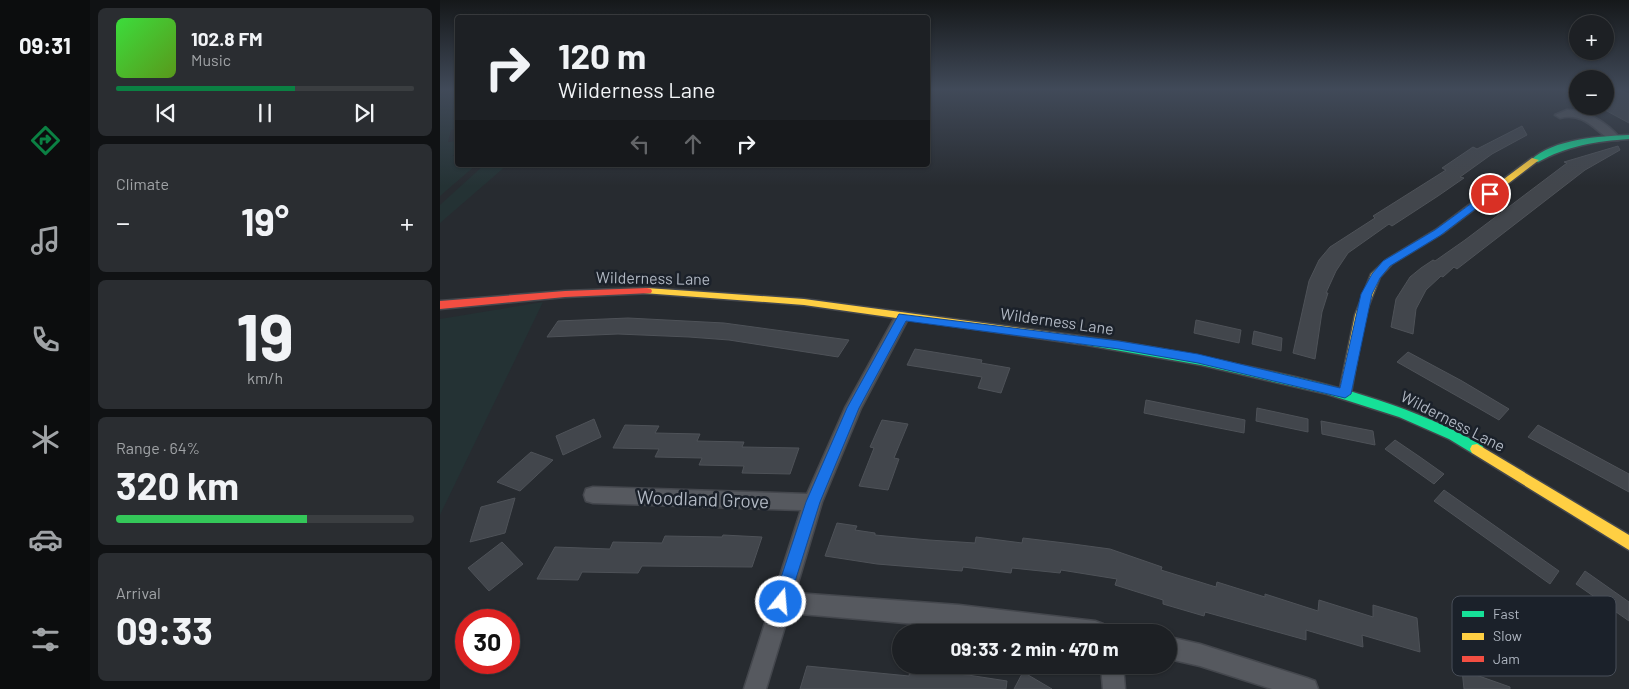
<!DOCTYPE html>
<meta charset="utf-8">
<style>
body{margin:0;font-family:Barlow,sans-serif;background:#2a2d31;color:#f1f3f6;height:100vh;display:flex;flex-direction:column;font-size:19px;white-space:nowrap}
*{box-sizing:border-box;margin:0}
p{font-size:16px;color:#a0a3a6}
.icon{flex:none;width:28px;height:28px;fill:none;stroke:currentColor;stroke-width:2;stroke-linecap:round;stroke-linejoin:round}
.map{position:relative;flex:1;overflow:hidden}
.panel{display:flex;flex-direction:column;gap:8px;padding:8px;background:#101214;width:350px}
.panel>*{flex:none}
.hud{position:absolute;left:15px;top:15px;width:475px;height:152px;border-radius:5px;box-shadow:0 1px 4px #0004,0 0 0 1px #3b3e41;background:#1d2024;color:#f1f3f6;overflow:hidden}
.controls{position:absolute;left:1129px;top:15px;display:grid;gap:10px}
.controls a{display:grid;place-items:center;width:45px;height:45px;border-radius:50%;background:#1d2024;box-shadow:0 1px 4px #0004,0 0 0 1px #3b3e41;font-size:25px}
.speed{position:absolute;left:15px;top:609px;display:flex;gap:10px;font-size:25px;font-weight:700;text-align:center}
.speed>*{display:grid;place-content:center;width:65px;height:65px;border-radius:50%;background:#1d2024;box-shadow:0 1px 4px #0004,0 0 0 1px #3b3e41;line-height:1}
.speed .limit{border:8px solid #d22;background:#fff;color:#111}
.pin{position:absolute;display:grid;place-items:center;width:42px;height:42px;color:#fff;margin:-21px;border:2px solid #fff;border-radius:50%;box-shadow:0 1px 5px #0007}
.me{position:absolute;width:55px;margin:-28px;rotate:17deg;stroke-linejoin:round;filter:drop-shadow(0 0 4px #0008)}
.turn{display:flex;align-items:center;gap:18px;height:105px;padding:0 20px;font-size:22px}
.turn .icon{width:65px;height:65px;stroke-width:2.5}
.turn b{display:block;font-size:35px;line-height:42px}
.lanes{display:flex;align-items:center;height:48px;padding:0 20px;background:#0003;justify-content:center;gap:25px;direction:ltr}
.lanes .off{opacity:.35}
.big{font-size:38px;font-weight:700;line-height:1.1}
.panel .card{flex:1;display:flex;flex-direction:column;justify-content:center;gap:8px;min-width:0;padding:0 18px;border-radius:8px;background:#2a2d31}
.panel .dial{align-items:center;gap:0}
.dial b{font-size:65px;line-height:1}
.song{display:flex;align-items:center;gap:15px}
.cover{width:60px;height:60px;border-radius:8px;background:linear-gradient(135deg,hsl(120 70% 55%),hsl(90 70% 35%))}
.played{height:5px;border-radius:2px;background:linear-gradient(90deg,#0b8043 60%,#3b3e41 60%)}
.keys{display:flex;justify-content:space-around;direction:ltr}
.heat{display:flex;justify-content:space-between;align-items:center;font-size:28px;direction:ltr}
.charge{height:8px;border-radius:4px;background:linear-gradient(90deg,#34c759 64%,#3b3e41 0)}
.trip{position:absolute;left:452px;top:624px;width:285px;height:50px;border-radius:25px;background:#1d2024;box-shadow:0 1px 4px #0004,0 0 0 1px #3b3e41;font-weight:700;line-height:50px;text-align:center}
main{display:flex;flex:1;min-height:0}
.tab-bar{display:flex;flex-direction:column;width:90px;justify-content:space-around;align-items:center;background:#0c0d0e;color:#a0a3a6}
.tab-bar .icon{width:35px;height:35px}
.tab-bar .active{color:#0b8043}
.tab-bar b{font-size:22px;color:#f1f3f6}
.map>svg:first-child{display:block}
</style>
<main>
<nav class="tab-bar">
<b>09:31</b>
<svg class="icon active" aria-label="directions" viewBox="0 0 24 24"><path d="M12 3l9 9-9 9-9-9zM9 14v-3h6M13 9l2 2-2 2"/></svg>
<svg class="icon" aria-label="music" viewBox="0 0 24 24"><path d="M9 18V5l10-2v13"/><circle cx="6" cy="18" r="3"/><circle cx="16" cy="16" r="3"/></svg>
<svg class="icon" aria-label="phone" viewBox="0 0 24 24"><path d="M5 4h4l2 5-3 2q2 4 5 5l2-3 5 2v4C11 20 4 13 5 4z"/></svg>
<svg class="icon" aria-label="climate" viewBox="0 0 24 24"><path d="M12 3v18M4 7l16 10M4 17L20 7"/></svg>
<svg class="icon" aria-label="car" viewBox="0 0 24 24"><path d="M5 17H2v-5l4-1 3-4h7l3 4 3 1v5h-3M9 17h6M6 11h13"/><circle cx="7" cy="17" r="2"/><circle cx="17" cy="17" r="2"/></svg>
<svg class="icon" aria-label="filters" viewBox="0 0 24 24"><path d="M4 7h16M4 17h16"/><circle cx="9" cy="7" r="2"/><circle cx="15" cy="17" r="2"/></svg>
</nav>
<section class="panel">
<div class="card">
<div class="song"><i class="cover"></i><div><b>102.8 FM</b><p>Music</p></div></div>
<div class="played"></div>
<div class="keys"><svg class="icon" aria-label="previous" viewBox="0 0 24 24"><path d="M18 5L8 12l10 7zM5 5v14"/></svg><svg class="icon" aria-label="pause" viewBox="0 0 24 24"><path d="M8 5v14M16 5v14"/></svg><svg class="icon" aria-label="next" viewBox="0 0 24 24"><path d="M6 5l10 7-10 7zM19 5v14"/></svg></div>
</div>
<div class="card"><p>Climate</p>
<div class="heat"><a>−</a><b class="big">19°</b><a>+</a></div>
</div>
<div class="card dial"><b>19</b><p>km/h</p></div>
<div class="card"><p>Range · 64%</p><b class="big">320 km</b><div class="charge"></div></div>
<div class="card"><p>Arrival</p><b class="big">09:33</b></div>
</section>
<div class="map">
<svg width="1189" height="689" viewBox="0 0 1189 689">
<rect width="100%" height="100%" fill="#272b30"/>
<g fill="#243234">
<polygon points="0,90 17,90 17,129 11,130 8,142 17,141 17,152 11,157 17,154 18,165 36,165 0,196"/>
<polygon points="44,165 67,165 0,223 0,205"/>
<polygon points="103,302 0,515 0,319"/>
</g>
<g fill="#42464c" stroke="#4e5258">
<polygon points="1165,90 1180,90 1189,94 1189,123 1165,110"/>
<polygon points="1082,126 1087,135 1052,154 1020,177 1024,178 998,196 952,226 949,224 908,253 896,271 886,293 888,293 882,312 875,359 853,353 869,281 879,260 890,247 935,218 933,216 1006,170 1002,168 1033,147 1037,149"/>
<polygon points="1178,146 1180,150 1145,170 1017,269 1014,267 1003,277 1001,276 986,290 976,309 973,334 951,327 956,299 970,277 981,268 993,260 995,261 1025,240 1127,163 1124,162"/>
<polygon points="188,318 284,323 409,340 398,357 289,340 249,337 178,334 107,337 118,321"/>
<polygon points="756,320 801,330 799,343 754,333"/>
<polygon points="814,331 842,338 841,351 812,344"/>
<polygon points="475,349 542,360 541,363 570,368 561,393 538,388 542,377 467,365"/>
<polygon points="968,352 1022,381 1069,409 1059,420 1040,409 957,362"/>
<polygon points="706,400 805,420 804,433 704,413"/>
<polygon points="817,408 868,419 868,432 816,421"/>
<polygon points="154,419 161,437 123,455 116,436"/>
<polygon points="442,420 468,424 454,458 459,459 448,490 419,486 434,448 430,447"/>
<polygon points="881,421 933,431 935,445 882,434"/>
<polygon points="185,425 219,426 215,433 260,434 257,441 304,442 302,447 359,448 350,474 302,473 304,466 259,465 262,458 215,457 219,449 173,448"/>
<polygon points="1098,425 1189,474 1189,492 1088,437"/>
<polygon points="955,440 980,457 1004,474 994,484 945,449"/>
<polygon points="91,452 113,460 80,491 57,482"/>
<polygon points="1004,490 1119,571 1110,584 994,501"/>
<polygon points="75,498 65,533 30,542 41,507"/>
<polygon points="397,523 417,526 415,530 435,533 435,535 489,540 535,543 536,537 582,543 583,538 633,544 670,549 722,567 721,570 776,587 777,582 825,597 825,594 878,611 879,600 933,617 933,605 977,618 980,652 922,635 923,647 866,630 866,640 765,612 764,616 723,604 723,600 675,585 677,579 621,570 620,573 572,568 571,573 523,567 522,571 437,564 385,556"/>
<polygon points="283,535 322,537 312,567 202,566 198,573 142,572 138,580 97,579 115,547 170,549 173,542 222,543 225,536 282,537"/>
<polygon points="62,542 83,564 49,591 28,568"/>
<polygon points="1145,571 1189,602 1189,621 1136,584"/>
<polygon points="367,666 469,676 470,670 528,675 567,681 566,689 360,689"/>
<polygon points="1022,670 1070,687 1070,689 1024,689"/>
<polygon points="583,672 612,689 574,689"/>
</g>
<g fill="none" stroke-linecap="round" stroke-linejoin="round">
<defs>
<g id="street">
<path d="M1127 110C1147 110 1167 123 1180 138L1179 140C1161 144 1151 110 1120 118L1115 115Z"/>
<polygon points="462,312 469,317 421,408 382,502 355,593 519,605 655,621 663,624 666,632 569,632 349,613 326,689 304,689 361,510 153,503 146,501 144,495 146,489 153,487 367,494 405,408 455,317"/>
<polygon points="729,637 760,644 867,678 875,681 878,689 832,689 760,666 729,659"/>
<polygon points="661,665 683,665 685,689 663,689"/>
</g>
<g id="fast">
<path d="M1189 135V139C1156 141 1127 146 1098 162L1091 160C1113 139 1160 136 1189 135Z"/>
<path d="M639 336C693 343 747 353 800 365 884 382 967 403 1042 445L1044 449 1042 453 1037 454 1032 453 1009 439 959 417 887 394 761 365 635 343 633 340Z"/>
</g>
<g id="slow">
<polygon points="1092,158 1099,160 1003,233 952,264 940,277 925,315 911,393 909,396 901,396 899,393 915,315 931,274 946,260 997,229"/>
<polygon points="207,288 364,299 639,336 645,340 639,344 364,305 203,293 202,291 203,289"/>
<polygon points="1037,444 1189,535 1189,550 1032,453 1030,449 1032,445"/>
</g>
<polygon id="jam" points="207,288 211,289 212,291 211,293 125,297 0,309 0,301 125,291"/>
</defs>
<use href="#street" stroke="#44474d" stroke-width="3"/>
<use href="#fast" stroke="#44474d" stroke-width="3"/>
<use href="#slow" stroke="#44474d" stroke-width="3"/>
<use href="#jam" stroke="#44474d" stroke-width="3"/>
<use href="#street" fill="#56595f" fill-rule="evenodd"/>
<use href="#fast" fill="#16e098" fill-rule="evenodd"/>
<use href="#slow" fill="#ffcf43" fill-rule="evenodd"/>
<use href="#jam" fill="#f24e42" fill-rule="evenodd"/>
</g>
<linearGradient id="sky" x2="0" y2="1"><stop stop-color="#15181a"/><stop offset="0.48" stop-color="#414a59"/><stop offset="1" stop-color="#414a59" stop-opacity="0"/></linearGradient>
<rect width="1189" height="186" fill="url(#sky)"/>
<polygon fill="#1a73e8" stroke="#114b97" points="1047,192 1055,194 1001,235 950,266 940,278 932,294 911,394 905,398 758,363 679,349 466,321 419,408 380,502 347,607 341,610 336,607 333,602 366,502 407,408 459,314 679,341 758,354 900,388 921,294 932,274 943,261 995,230"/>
<g text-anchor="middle" stroke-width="5" stroke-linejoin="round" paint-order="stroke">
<g font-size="16" fill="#b0b7c2" stroke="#1b212a">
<text transform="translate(213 278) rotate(1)" y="6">Wilderness Lane</text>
<text transform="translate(617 321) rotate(8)" y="6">Wilderness Lane</text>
<text transform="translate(1013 421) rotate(27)" y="6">Wilderness Lane</text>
</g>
<g font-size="19" fill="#b0b7c2" stroke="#1b212a">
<text transform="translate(263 499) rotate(2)" y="7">Woodland Grove</text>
</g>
</g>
<rect x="1012" y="596" width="164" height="80" rx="8" fill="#1b212a" stroke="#484e58" stroke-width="1"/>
<rect x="1022" y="611" width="22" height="6" fill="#16e098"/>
<rect x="1022" y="633" width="22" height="7" fill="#ffcf43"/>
<rect x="1022" y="656" width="22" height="6" fill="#f24e42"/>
<g font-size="14" fill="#b0b7c2">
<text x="1053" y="619">Fast</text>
<text x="1053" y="641">Slow</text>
<text x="1053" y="664">Jam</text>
</g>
</svg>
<div class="controls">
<a>+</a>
<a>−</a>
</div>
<div class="speed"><div class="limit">30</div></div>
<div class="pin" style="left:1050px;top:194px;background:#d93025"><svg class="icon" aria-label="arrive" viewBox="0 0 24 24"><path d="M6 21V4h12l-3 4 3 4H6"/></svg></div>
<svg class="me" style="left:341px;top:602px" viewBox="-20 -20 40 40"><circle r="17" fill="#1a73e8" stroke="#fff" stroke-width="3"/><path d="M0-11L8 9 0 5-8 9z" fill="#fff"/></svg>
<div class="trip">09:33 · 2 min · 470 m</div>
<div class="hud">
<div class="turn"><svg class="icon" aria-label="right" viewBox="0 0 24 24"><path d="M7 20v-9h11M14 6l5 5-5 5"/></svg><div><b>120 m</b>Wilderness Lane</div></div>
<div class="lanes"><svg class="icon off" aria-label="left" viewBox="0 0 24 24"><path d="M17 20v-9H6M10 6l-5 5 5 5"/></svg><svg class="icon off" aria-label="ahead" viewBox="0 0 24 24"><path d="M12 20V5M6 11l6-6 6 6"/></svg><svg class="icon" aria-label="right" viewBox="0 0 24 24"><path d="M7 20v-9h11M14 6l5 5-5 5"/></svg></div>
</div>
</div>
</main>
